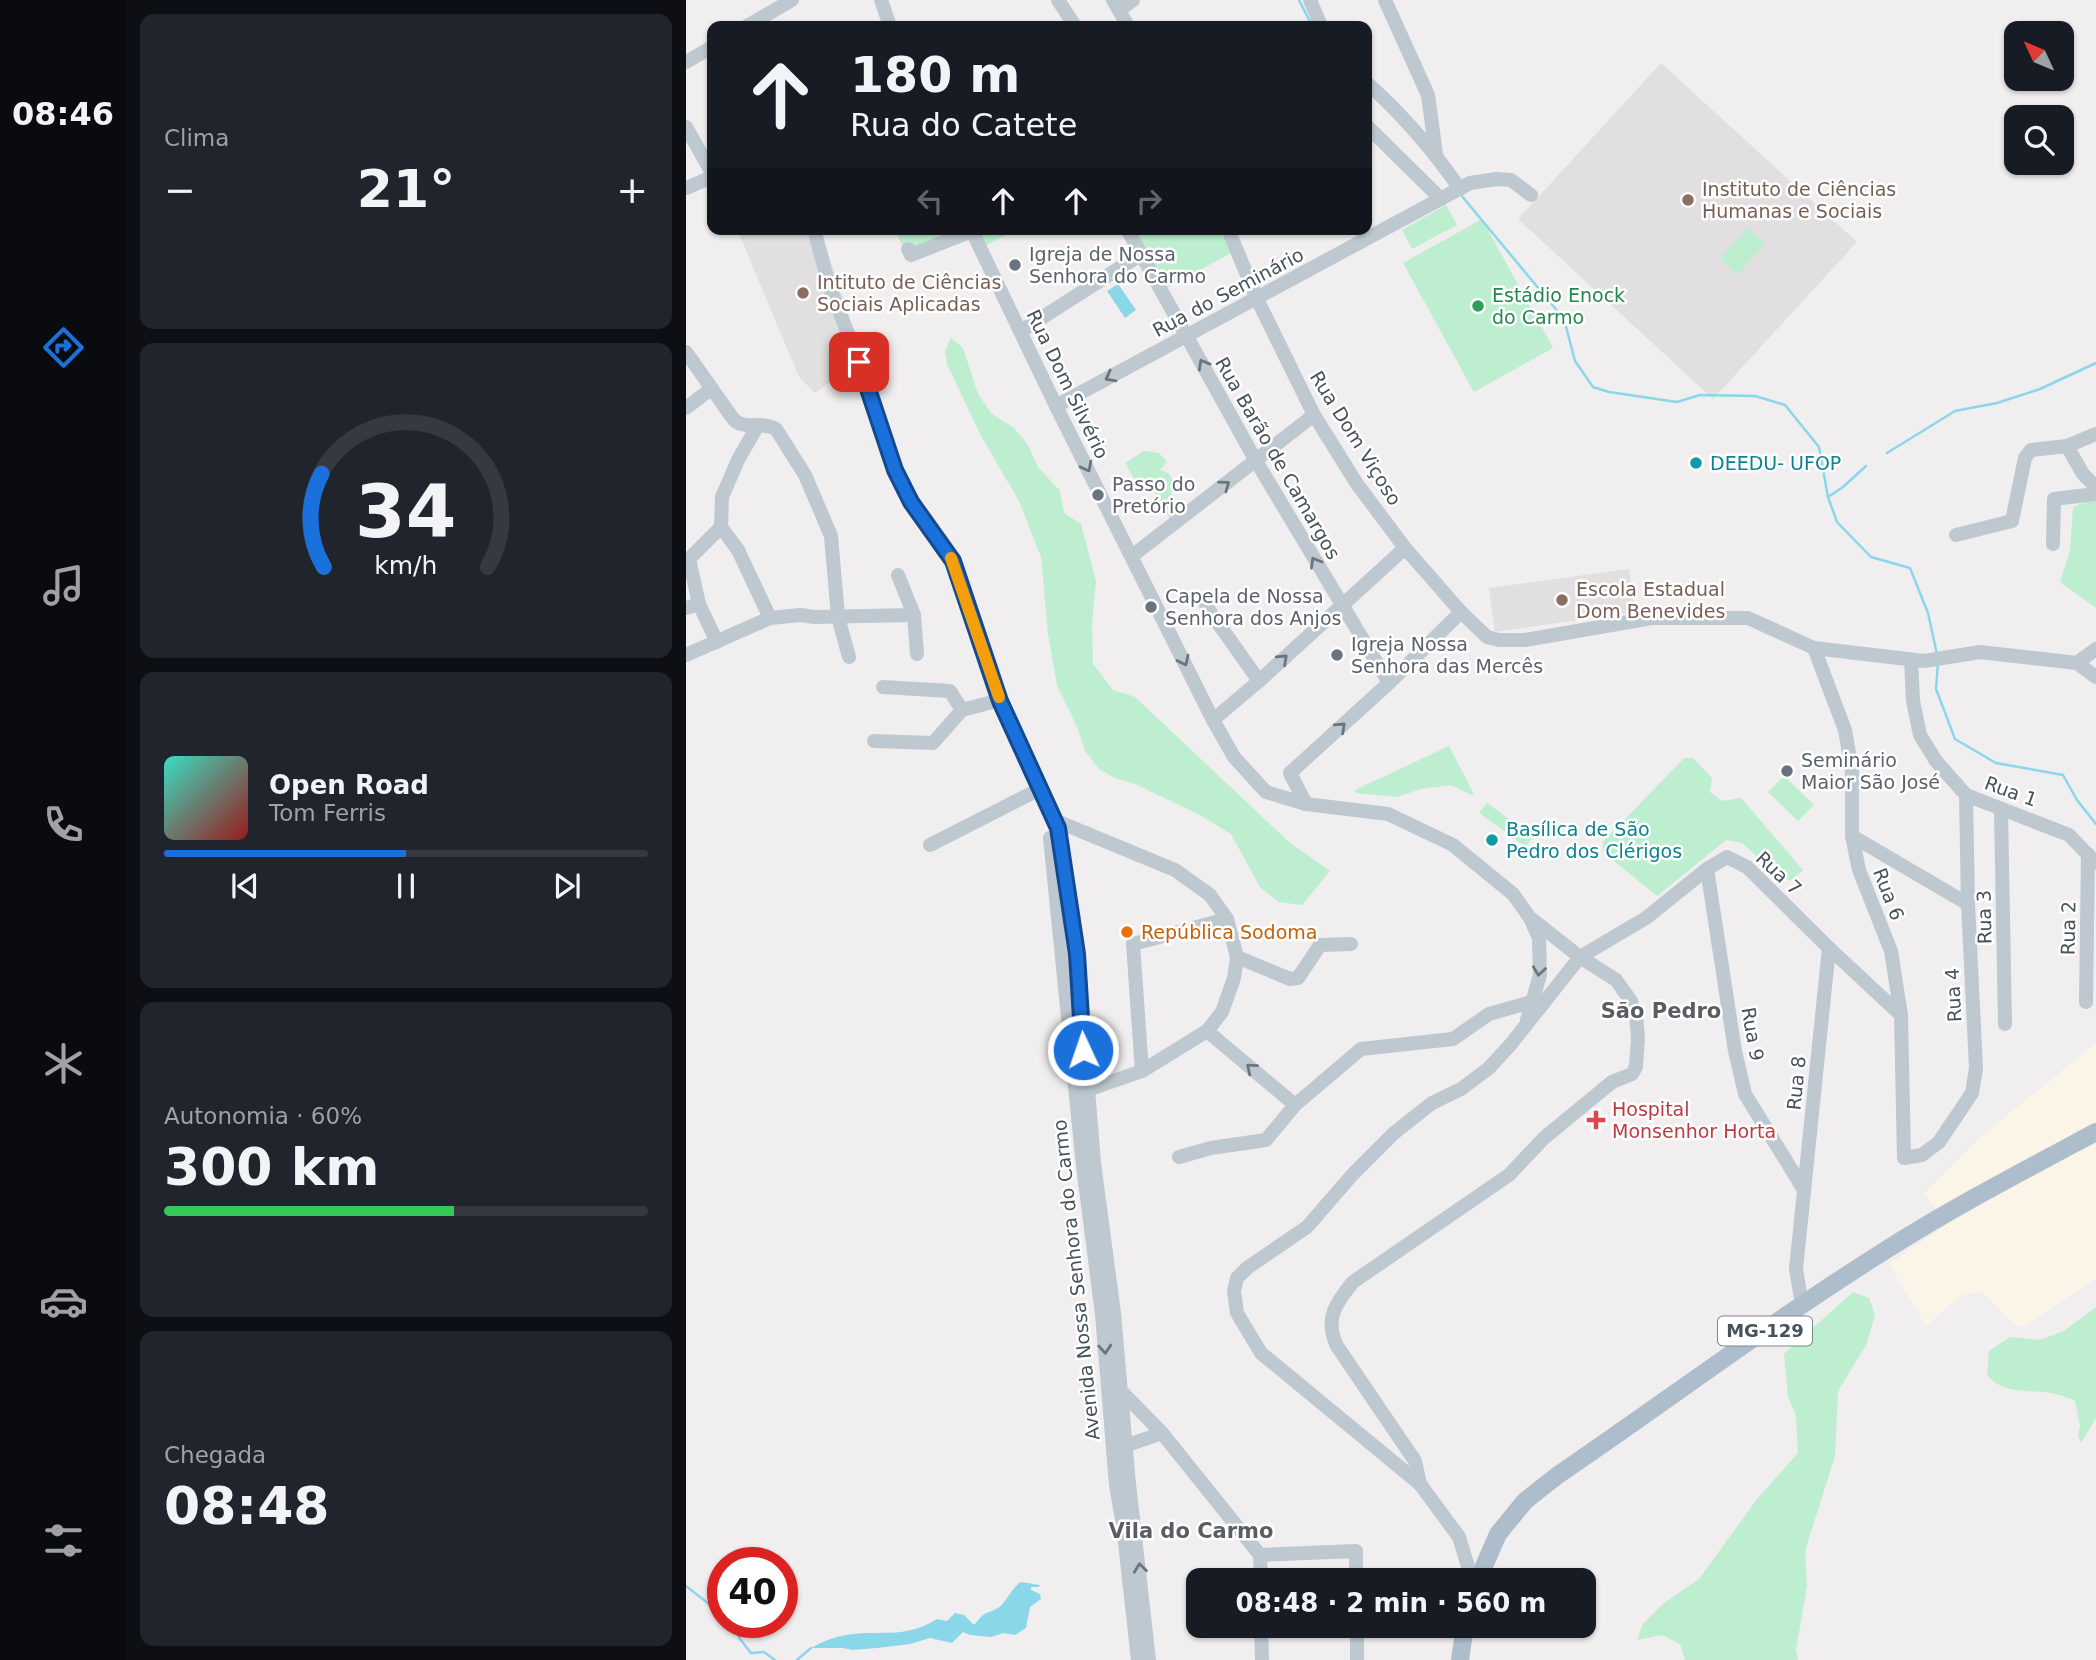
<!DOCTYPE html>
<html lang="pt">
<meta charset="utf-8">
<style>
body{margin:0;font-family:"DejaVu Sans",sans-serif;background:#20242c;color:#f1f3f6;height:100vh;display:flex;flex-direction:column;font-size:26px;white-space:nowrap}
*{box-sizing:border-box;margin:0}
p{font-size:23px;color:#9ea1a6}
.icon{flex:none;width:38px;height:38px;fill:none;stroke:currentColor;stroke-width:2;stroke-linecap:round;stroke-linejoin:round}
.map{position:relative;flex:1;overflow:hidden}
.details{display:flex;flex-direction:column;gap:14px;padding:14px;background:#0d0f14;width:560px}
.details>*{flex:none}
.guide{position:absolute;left:21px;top:21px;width:665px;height:214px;border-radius:14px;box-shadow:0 2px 5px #0004;background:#171b24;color:#f1f3f6;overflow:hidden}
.needle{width:46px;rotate:314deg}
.controls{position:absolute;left:1318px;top:21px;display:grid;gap:14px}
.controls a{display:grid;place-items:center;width:70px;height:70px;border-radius:14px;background:#171b24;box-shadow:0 2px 5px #0004;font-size:35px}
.speed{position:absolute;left:21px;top:1547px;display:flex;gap:14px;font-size:35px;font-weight:700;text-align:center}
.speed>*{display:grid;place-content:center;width:91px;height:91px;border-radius:50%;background:#171b24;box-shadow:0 2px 5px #0004;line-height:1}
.speed .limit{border:10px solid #d22;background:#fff;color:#111}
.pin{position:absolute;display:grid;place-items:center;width:60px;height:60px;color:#fff;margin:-30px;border-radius:14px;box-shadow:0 4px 10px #0006}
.me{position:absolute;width:77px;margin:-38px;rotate:357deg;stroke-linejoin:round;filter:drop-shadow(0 0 5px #0008)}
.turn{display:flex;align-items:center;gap:24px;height:147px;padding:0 28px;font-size:32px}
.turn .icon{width:91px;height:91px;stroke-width:2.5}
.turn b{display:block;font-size:49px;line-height:60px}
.lanes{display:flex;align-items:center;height:66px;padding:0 28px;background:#0003;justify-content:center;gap:35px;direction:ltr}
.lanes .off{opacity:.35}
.big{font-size:52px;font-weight:800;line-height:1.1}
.details .card{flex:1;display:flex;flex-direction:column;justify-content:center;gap:10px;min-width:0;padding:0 24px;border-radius:14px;background:#20242c}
.details .dial{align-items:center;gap:0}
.dial svg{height:182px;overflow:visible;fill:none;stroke:#363941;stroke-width:7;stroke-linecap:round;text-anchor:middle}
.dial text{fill:#f1f3f6;stroke:none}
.song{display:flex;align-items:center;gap:21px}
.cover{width:84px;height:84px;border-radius:10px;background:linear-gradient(135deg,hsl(170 70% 55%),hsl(0 70% 35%))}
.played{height:7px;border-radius:4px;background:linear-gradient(90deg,#1b71dc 50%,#363941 50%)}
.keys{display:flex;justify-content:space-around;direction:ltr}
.heat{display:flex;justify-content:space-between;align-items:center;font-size:38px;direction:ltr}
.charge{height:10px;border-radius:5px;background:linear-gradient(90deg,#34c759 60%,#363941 0)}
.trip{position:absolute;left:500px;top:1568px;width:410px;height:70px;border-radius:14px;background:#171b24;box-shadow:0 2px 5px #0004;font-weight:800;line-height:70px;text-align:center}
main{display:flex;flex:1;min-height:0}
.tabs{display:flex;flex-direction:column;width:126px;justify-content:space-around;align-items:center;background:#090b0e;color:#9ea1a6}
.tabs .icon{width:49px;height:49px}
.tabs .on{color:#1b71dc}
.tabs b{font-size:32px;color:#f1f3f6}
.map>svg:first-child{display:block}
</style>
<main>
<nav class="tabs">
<b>08:46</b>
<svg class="icon on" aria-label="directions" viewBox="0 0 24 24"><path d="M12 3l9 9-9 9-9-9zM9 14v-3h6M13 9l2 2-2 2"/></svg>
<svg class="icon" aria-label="music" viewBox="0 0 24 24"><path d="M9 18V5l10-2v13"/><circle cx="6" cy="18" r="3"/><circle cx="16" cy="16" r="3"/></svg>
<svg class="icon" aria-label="phone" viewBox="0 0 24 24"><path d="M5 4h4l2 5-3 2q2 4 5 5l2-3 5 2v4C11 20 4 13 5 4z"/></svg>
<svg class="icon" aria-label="climate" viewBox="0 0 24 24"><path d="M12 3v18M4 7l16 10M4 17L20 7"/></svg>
<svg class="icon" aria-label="car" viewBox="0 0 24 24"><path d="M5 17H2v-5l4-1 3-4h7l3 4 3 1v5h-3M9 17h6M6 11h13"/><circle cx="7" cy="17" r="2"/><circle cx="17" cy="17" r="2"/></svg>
<svg class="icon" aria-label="filters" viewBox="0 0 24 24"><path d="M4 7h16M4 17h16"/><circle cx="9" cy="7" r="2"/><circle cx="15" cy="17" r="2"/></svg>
</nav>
<section class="details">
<div class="card"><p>Clima</p>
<div class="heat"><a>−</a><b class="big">21°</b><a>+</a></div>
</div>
<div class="card dial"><svg viewBox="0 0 100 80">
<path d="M14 69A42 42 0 1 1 86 69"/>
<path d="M14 69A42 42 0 0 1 13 28" stroke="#1b71dc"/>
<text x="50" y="56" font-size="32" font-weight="700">34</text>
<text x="50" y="72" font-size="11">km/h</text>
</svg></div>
<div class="card">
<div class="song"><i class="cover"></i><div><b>Open Road</b><p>Tom Ferris</p></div></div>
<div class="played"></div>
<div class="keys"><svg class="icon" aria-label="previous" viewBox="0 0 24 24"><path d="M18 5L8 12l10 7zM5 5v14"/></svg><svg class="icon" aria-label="pause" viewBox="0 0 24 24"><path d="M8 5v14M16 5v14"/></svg><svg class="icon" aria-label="next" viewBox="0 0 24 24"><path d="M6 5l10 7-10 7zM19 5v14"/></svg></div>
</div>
<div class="card"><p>Autonomia · 60%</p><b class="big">300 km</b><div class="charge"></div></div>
<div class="card"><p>Chegada</p><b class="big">08:48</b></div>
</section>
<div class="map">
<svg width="1410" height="1660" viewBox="0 0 1410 1660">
<rect width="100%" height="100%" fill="#f0eeee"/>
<polygon fill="#fbf5e7" points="1410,1043 1410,1279 1336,1327 1325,1322 1296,1291 1274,1296 1240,1326 1203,1264 1260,1225 1239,1193 1297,1135"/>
<g fill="#e1dfe0">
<polygon points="975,63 1171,242 1027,399 832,219"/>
<polygon points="51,229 134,229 176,356 172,362 129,393 113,377"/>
<polygon points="943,569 949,612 809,632 803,588"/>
</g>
<g fill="#bceecf">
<polygon points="760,205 771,225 726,249 716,230"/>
<polygon points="796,219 867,348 788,392 717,263"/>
<polygon points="1061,228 1079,243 1051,275 1034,259"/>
<polygon points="208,229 282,229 225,262"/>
<polygon points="285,229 324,229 326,232 295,248"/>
<polygon points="446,229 540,229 549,251 479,289"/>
<polygon points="265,338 277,348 292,394 306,414 327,427 342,445 352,467 374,491 378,513 395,524 410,581 406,623 407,664 427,690 449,697 604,843 644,871 616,905 592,902 574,887 545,834 512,814 449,784 429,778 413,769 399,751 392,729 371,685 362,634 355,557 333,501 294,434 261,364 259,351"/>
<polygon points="458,451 473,453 481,462 474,470 482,473 488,482 484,487 489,508 484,519 463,483 459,485 455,479 450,482 439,463"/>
<polygon points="1410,498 1410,608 1374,582 1384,551 1387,507"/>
<polygon points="763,746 788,794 785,795 765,785 735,789 711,797 670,793 669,790"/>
<polygon points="998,758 1007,758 1026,778 1024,792 1036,801 1055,798 1117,870 1105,880 1096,879 1056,843 1040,840 971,896 917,852 917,842"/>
<polygon points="1098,776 1128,805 1112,821 1082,792"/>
<polygon points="801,803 847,837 840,847 793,813"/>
<polygon points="1167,1292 1183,1298 1189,1315 1180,1345 1152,1391 1149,1456 1119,1551 1121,1586 1110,1650 1112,1660 999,1660 994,1644 976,1635 951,1640 957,1624 978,1603 1013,1579 1071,1499 1112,1453 1110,1416 1102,1396 1098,1354"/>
<path d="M1410 1307V1418L1395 1443 1392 1436 1394 1426 1389 1401C1384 1399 1379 1396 1373 1395 1348 1387 1318 1398 1301 1374L1303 1351 1324 1337 1354 1340 1378 1331Z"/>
</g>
<g fill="#8ad7ea">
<polygon points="432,284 450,310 439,318 421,291"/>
<path d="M335 1582 354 1585 353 1587H345V1590L354 1594 355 1599 344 1607 340 1628 329 1635 317 1633 305 1637 284 1635 277 1632 266 1643 244 1638 224 1644 191 1648 166 1650 157 1648H125C134 1643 145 1638 155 1636 192 1628 216 1641 251 1619L261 1621 269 1613 278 1615 287 1624H289C301 1609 298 1616 312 1608 320 1603 325 1588 335 1582Z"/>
</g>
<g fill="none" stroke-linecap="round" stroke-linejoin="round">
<g stroke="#8ad7ea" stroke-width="2.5">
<polyline points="613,0 626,26"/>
<polyline points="775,195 878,319 889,361 907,387 923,392 991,402 1014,395 1069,396 1099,405 1133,447 1142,497 1151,522 1185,557 1224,568 1242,613 1251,654"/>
<polyline points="1201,453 1269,411 1311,403 1354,389 1410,363"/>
<polyline points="1142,497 1157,487 1180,466"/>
<polyline points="1252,663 1250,689 1269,739 1310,763 1377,775 1391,800 1410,824"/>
<polyline points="0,1586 37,1615"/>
<polyline points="46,1622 54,1639 65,1653 78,1652 89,1660"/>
<polyline points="111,1660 125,1648"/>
</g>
<g stroke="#bec8d0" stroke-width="14">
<polyline points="195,0 204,26"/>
<polyline points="372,0 389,26"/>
<polyline points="427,0 442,26"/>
<polyline points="624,0 635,26"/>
<polyline points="699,0 742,95 750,154"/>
<polyline points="433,10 447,0"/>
<polyline points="61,26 106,0"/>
<polyline points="0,62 26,47"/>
<path d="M681 83C716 114 747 150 774 189"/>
<polyline points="681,126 755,199"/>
<polyline points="0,127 26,173"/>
<polyline points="0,188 26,177"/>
<polyline points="128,229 143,285 173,362 209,470 225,502 267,561 314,700 372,828 391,954 408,1163 428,1313 443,1484 463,1660"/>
<polyline points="285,229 370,406 527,720 548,757 580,792 620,804 702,814 767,845 827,894 844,918 853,938 854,975 841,1020"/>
<polyline points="441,229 570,461 703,683"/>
<polyline points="542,229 571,299 628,415 671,484 719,548 775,612 801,637 813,640 839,640 966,618 1062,618 1128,648 1238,661 1294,652 1391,663 1410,677"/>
<polyline points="222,249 225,255 291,229"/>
<polyline points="335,331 454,255"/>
<path d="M0 352 48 420C60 430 76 421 90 429L119 475 145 536 152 617 163 657"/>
<polyline points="370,406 784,183 811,179 825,180 845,195"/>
<polyline points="0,408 25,389"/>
<polyline points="72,425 52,460 36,497 35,527 52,550 84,618"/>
<polyline points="1381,446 1397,474 1410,487"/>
<polyline points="1270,535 1326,521 1339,458 1345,450 1381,446 1410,434"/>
<polyline points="1367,544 1368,499 1410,494"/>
<polyline points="446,556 628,415"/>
<polyline points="212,575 228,615 231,654"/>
<polyline points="13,604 31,642"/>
<polyline points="520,606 573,681"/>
<polyline points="0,608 13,604 3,559 35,527"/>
<polyline points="1128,648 1159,730 1166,771 1166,836 1173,870 1205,951 1215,1015 1218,1158 1236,1155 1253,1142 1286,1093 1290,1068 1282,904 1280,795"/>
<polyline points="0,655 84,618 115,615 128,617 228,615"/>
<polyline points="1225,659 1227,701 1234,735 1250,761 1280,795 1383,835 1410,863"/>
<polyline points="1391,663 1410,649"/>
<polyline points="197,687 264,691 276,710 314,700"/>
<polyline points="527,720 573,681 719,548"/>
<polyline points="188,741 247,743 276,710"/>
<polyline points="620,804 604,773 703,683 775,612"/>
<polyline points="1315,810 1319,1024"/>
<polyline points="368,820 489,870 524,895 541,919 551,957 548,978 536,1012 521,1031 456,1071 396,1092"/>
<polyline points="1166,836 1282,904"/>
<polyline points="364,838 397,1166 416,1314 430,1485 437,1525 452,1660"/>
<polyline points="244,845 354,789"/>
<polyline points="1021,869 1049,1051 1059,1094 1118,1190"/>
<polyline points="551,957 604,979 612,978 634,945 665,944"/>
<polyline points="1400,1002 1402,854"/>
<polyline points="521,1031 609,1105"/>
<polyline points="456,1071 447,944 541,919"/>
<polyline points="493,1157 525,1148 580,1140 609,1105 675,1049 767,1039 803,1014 845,1002"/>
<polyline points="1116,1305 1110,1269 1143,948"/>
<polyline points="433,1389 476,1433 574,1555"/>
<polyline points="430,1447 439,1446 476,1433"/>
<polyline points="734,1484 575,1353 551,1313 548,1291 551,1278 561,1268 621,1227 667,1174 708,1133 746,1103 775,1089 803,1068 825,1044 894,957 960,918 1021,869 1041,857 1061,867 1143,948 1215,1015"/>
<polyline points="574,1555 670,1551 670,1580"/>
<polyline points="574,1555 575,1580"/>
<path d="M786 1580 773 1537 734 1484 729 1461 651 1346C638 1319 650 1303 667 1282L823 1175 858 1138 926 1082 946 1074 950 1067 952 1037 950 1017 945 1001 930 980 894 957 847 920"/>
<polyline points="575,1626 576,1660"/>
<polyline points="671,1626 671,1660"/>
</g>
<g stroke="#adbdcc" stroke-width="18">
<path d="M792 1580 812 1534 839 1501 872 1475C979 1402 1083 1324 1192 1255 1262 1210 1337 1171 1410 1132"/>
<polyline points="774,1660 779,1626"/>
</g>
</g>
<defs><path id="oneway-chevron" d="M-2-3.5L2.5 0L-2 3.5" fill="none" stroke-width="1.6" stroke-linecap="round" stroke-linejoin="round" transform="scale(1.75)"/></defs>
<g stroke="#6a757e">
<use href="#oneway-chevron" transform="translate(517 364) rotate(-119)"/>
<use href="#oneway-chevron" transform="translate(424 377) rotate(152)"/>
<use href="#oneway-chevron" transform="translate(401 467) rotate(63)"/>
<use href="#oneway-chevron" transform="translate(539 485) rotate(-37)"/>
<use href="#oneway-chevron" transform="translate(629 562) rotate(-120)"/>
<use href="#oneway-chevron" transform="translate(597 659) rotate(-43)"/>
<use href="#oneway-chevron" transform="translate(498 661) rotate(64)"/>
<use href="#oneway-chevron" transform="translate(655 727) rotate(-43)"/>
<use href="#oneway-chevron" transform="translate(853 971) rotate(98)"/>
<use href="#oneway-chevron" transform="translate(565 1068) rotate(-140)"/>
<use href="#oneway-chevron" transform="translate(419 1349) rotate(86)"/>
<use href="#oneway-chevron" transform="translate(454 1568) rotate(-97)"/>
</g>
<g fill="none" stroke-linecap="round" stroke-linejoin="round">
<defs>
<polyline id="route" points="173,362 209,470 225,502 267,561 314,701 372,828 391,954 397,1050"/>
</defs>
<use href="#route" stroke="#12498f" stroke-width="18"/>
<use href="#route" stroke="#1b71dc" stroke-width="12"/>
<polyline stroke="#f59e0b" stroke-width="12" points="265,558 313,697"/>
</g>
<g fill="#8d6e63" stroke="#fff" stroke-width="2.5">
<circle cx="1002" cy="200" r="7"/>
<circle cx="117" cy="293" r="7"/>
<circle cx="876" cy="600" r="7"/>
</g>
<g fill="#6b7280" stroke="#fff" stroke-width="2.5">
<circle cx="329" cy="265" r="7"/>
<circle cx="412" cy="495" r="7"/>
<circle cx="465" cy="607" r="7"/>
<circle cx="651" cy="655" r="7"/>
<circle cx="1101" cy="771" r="7"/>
</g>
<circle fill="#2e9e5b" stroke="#fff" stroke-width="2.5" cx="792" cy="306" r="7"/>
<g fill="#0f9aa8" stroke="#fff" stroke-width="2.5">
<circle cx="1010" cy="463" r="7"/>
<circle cx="806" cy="840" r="7"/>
</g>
<circle fill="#e8710a" stroke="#fff" stroke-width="2.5" cx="441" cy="932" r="7"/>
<path fill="#e0444e" stroke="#fff" stroke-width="2.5" d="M906.5 1109.5h7v7h7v7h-7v7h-7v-7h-7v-7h7z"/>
<g text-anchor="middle" stroke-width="5" stroke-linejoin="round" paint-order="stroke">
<rect fill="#fff" stroke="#7e858c" stroke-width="2" x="1032" y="1316.5" width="94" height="29" rx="5"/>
<g font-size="18" font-weight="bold" fill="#46515b">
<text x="1079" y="1337">MG-129</text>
</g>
<g font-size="19" fill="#785e54" stroke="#fff" text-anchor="start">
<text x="1016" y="196">Instituto de Ciências<tspan x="1016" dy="22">Humanas e Sociais</tspan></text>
<text x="131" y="289">Intituto de Ciências<tspan x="131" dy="22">Sociais Aplicadas</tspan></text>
<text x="890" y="596">Escola Estadual<tspan x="890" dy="22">Dom Benevides</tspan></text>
</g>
<g font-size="19" fill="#5b616d" stroke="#fff" text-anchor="start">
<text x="343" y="261">Igreja de Nossa<tspan x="343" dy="22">Senhora do Carmo</tspan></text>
<text x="426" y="491">Passo do<tspan x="426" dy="22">Pretório</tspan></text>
<text x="479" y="603">Capela de Nossa<tspan x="479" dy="22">Senhora dos Anjos</tspan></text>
<text x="665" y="651">Igreja Nossa<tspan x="665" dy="22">Senhora das Mercês</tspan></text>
<text x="1115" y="767">Seminário<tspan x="1115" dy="22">Maior São José</tspan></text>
</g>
<g font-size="19" fill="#46515b" stroke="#fff">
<text transform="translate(542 292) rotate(-28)" y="7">Rua do Seminário</text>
<text transform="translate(382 384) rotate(64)" y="7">Rua Dom Silvério</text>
<text transform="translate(670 438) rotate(58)" y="7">Rua Dom Viçoso</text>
<text transform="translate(592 458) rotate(60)" y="7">Rua Barão de Camargos</text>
<text transform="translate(1325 791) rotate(20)" y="7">Rua 1</text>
<text transform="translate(1093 873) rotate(43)" y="7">Rua 7</text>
<text transform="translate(1203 894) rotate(69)" y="7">Rua 6</text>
<text transform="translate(1298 917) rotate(-91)" y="7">Rua 3</text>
<text transform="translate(1382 928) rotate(-89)" y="7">Rua 2</text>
<text transform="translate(1267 995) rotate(-93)" y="7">Rua 4</text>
<text transform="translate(1067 1034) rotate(80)" y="7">Rua 9</text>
<text transform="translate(1110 1083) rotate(-84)" y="7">Rua 8</text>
<text transform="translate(390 1280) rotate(-96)" y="7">Avenida Nossa Senhora do Carmo</text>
</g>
<g font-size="19" fill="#27864d" stroke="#fff" text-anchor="start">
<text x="806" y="302">Estádio Enock<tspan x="806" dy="22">do Carmo</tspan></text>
</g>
<g font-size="19" fill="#0d838f" stroke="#fff" text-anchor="start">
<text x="1024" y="470">DEEDU- UFOP</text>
<text x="820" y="836">Basílica de São<tspan x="820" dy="22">Pedro dos Clérigos</tspan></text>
</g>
<g font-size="19" fill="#c56008" stroke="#fff" text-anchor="start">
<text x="455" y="939">República Sodoma</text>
</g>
<g font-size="19" fill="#be3a42" stroke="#fff" text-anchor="start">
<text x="926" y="1116">Hospital<tspan x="926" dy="22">Monsenhor Horta</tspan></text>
</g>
<g font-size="21" font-weight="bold" fill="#5a5e63" stroke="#fff">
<text x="975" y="1018">São Pedro</text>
<text x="505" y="1538">Vila do Carmo</text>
</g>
</g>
</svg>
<div class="controls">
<a><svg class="needle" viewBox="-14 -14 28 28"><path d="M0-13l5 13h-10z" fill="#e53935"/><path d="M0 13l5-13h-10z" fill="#9ea1a6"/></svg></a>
<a><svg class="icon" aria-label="search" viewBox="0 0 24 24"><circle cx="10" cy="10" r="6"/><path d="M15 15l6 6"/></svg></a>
</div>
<div class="speed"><div class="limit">40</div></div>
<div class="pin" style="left:173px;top:362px;background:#d93025"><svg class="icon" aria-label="arrive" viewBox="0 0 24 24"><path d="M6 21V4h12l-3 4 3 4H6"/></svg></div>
<svg class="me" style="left:397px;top:1050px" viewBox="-20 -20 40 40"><circle r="17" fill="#1b71dc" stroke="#fff" stroke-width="3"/><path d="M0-11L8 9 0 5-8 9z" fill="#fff"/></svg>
<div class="trip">08:48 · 2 min · 560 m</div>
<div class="guide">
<div class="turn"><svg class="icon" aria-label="ahead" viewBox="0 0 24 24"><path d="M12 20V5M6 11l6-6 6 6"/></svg><div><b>180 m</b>Rua do Catete</div></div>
<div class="lanes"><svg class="icon off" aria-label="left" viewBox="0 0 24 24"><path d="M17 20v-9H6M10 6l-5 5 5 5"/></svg><svg class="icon" aria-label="ahead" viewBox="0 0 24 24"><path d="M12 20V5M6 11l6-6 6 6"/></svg><svg class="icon" aria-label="ahead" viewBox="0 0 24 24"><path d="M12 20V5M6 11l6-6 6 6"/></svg><svg class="icon off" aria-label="right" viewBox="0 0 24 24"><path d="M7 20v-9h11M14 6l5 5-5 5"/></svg></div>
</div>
</div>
</main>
